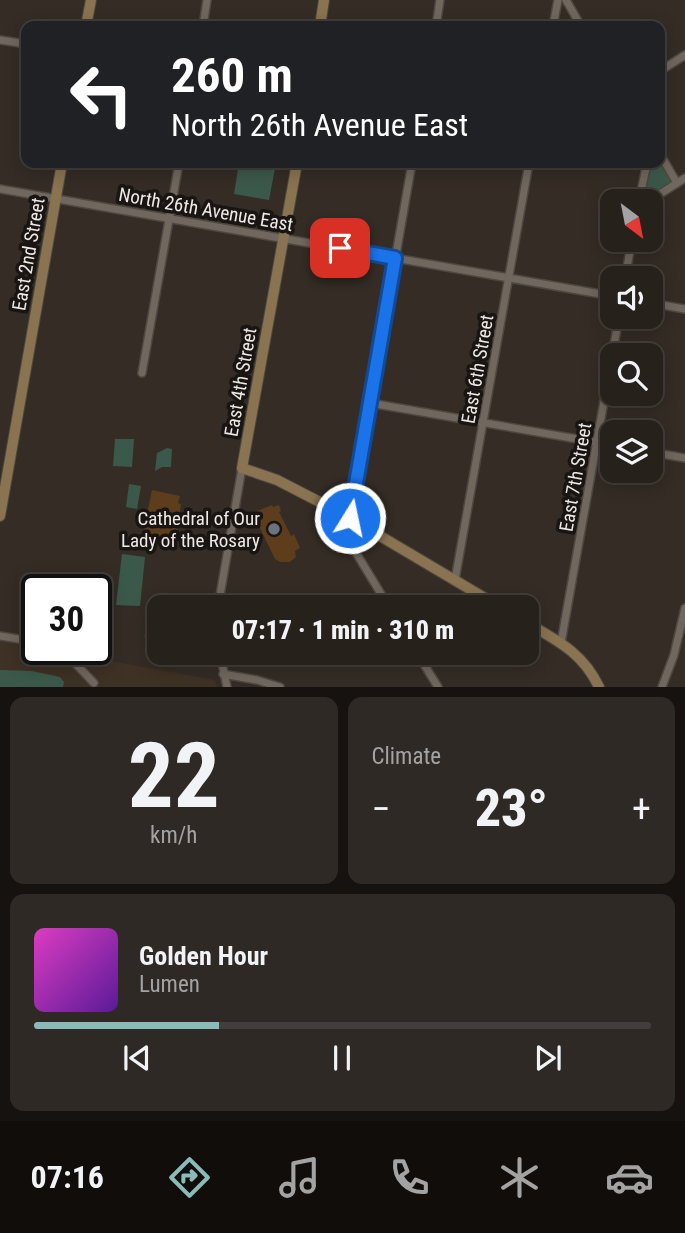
<!DOCTYPE html>
<meta charset="utf-8">
<style>
body{margin:0;font-family:"Roboto Condensed",sans-serif;background:#2f2925;color:#f1f3f6;height:100vh;display:flex;flex-direction:column;font-size:26px;white-space:nowrap}
*{box-sizing:border-box;margin:0}
p{font-size:23px;color:#a4a3a3}
.icon{flex:none;width:38px;height:38px;fill:none;stroke:currentColor;stroke-width:2;stroke-linecap:round;stroke-linejoin:round}
.map{position:relative;height:687px;overflow:hidden}
.sheet{display:flex;flex-direction:column;gap:10px;padding:10px;background:#15120f;flex:1}
.sheet>*{flex:none}
.banner{position:absolute;left:21px;top:21px;width:644px;height:147px;border-radius:14px;box-shadow:0 4px 18px #0003,0 0 0 2px #433e3b;background:#202124;color:#fff;overflow:hidden}
.needle{width:46px;rotate:148deg}
.fabs{position:absolute;left:600px;top:189px;display:grid;gap:14px}
.fabs a{display:grid;place-items:center;width:63px;height:63px;border-radius:14px;background:#27211c;box-shadow:0 4px 18px #0003,0 0 0 2px #433e3b;font-size:35px}
.speed{position:absolute;left:21px;top:574px;display:flex;gap:14px;font-size:35px;font-weight:700;text-align:center}
.speed>*{display:grid;place-content:center;width:91px;height:91px;border-radius:50%;background:#27211c;box-shadow:0 4px 18px #0003,0 0 0 2px #433e3b;line-height:1}
.speed .limit{border:4px solid #111;border-radius:10px;background:#fff;color:#111}
.pin{position:absolute;display:grid;place-items:center;width:60px;height:60px;color:#fff;margin:-30px;border-radius:14px;box-shadow:0 4px 10px #0006}
.me{position:absolute;width:77px;margin:-38px;rotate:10deg;stroke-linejoin:round;filter:drop-shadow(0 0 5px #0008)}
.turn{display:flex;align-items:center;gap:24px;height:147px;padding:0 35px;font-size:32px}
.turn .icon{width:91px;height:91px;stroke-width:2.5}
.turn b{display:block;font-size:49px;line-height:60px}
.big{font-size:52px;font-weight:800;line-height:1.1}
.sheet .widget{flex:1;display:flex;flex-direction:column;justify-content:center;gap:10px;min-width:0;padding:0 24px;border-radius:14px;background:#2f2925}
.sheet .dial{align-items:center;gap:0}
.dial b{font-size:91px;line-height:1}
.song{display:flex;align-items:center;gap:21px}
.cover{width:84px;height:84px;border-radius:10px;background:linear-gradient(135deg,hsl(310 70% 55%),hsl(270 70% 35%))}
.played{height:7px;border-radius:4px;background:linear-gradient(90deg,#8bbbb9 30%,#433e3b 30%)}
.keys{display:flex;justify-content:space-around;direction:ltr}
.heat{display:flex;justify-content:space-between;align-items:center;font-size:38px;direction:ltr}
.sheet .tiles{flex:1;display:grid;gap:10px;grid-template-columns:1fr 1fr}
.widget:last-child{grid-column:span 2}
.trip{position:absolute;left:147px;top:595px;width:392px;height:70px;border-radius:14px;background:#27211c;box-shadow:0 4px 18px #0003,0 0 0 2px #433e3b;font-weight:800;line-height:70px;text-align:center}
.tabs{display:flex;height:112px;justify-content:space-around;align-items:center;background:#100d0b;color:#a4a3a3}
.tabs .icon{width:49px;height:49px}
.tabs .on{color:#8bbbb9}
.tabs b{font-size:32px;color:#f1f3f6}
.map>svg:first-child{display:block}
</style>
<div class="map">
<svg width="685" height="687" viewBox="0 0 685 687">
<rect width="100%" height="100%" fill="#342c25"/>
<polygon fill="#3e3125" points="0,641 37,648 37,649 46,649 215,680 217,687 0,687"/>
<g fill="#3b594a">
<polygon points="660,154 677,183 649,201 639,201 647,163 660,163"/>
<polygon points="239,163 276,163 269,200 234,194"/>
<polygon points="115,439 134,439 132,467 113,466"/>
<polygon points="167,448 172,449 171,467 162,467 155,471 157,453"/>
<polygon points="129,484 141,486 137,509 126,507"/>
<polygon points="122,554 145,557 140,606 116,605"/>
<polygon points="0,670 32,671 60,677 64,682 63,687 0,687"/>
</g>
<g fill="#5d3d1c">
<polygon points="152,490 180,496 178,503 181,504 177,535 173,534 172,542 142,538"/>
<polygon points="272,505 273,507 279,505 281,511 279,512 291,536 294,534 300,548 295,551 296,557 290,562 280,562 275,559 257,522 252,524 250,519 258,514 257,511"/>
<polygon points="156,602 159,603 159,644 148,642 144,636 152,630"/>
</g>
<g fill="none" stroke-linecap="round" stroke-linejoin="round">
<defs>
<g id="street">
<polyline points="566,0 581,26"/>
<polyline points="203,26 207,0"/>
<polyline points="436,26 440,0"/>
<polyline points="553,26 558,0"/>
<polyline points="0,40 26,44"/>
<polyline points="660,71 685,55"/>
<polyline points="660,154 677,183"/>
<polyline points="0,189 612,296"/>
<polyline points="639,201 647,163"/>
<polyline points="649,201 685,178"/>
<polyline points="625,278 632,240"/>
<polyline points="651,303 685,309"/>
<polyline points="142,373 179,163"/>
<polyline points="370,403 612,445"/>
<polyline points="651,452 685,458"/>
<polyline points="350,518 412,163"/>
<polyline points="353,520 346,533 347,538 389,607"/>
<polyline points="455,580 529,163"/>
<polyline points="218,607 242,468"/>
<polyline points="0,636 37,642"/>
<polyline points="561,643 619,317"/>
<polyline points="60,649 72,660 94,683"/>
<polyline points="220,653 227,687"/>
<polyline points="417,653 438,687"/>
<polyline points="223,674 257,680 280,687"/>
<polyline points="662,687 674,655 685,608"/>
</g>
<g id="secondary">
<polyline points="86,26 91,0"/>
<polyline points="320,26 324,0"/>
<polyline points="297,163 242,468 277,480 343,514 500,607"/>
<polyline points="0,516 62,163"/>
<path d="M527 623C558 641 583 653 599 687"/>
</g>
</defs>
<use href="#street" stroke="#4e4841" stroke-width="10"/>
<use href="#secondary" stroke="#4e4841" stroke-width="12"/>
<use href="#street" stroke="#70675e" stroke-width="7"/>
<use href="#secondary" stroke="#897350" stroke-width="10"/>
</g>
<g fill="none" stroke-linecap="round" stroke-linejoin="round">
<defs>
<polyline id="route" points="340,248 395,258 350,518"/>
</defs>
<use href="#route" stroke="#114b97" stroke-width="18"/>
<use href="#route" stroke="#1a73e8" stroke-width="12"/>
</g>
<circle fill="#6b7280" stroke="#191512" stroke-width="2.5" cx="274" cy="529" r="7"/>
<g text-anchor="middle" stroke-width="7" stroke-linejoin="round" paint-order="stroke">
<g font-size="19" fill="#eee9e4" stroke="#191512">
<text transform="translate(206 209) rotate(10)" y="7">North 26th Avenue East</text>
<text transform="translate(28 254) rotate(-80)" y="7">East 2nd Street</text>
<text transform="translate(477 369) rotate(-80)" y="7">East 6th Street</text>
<text transform="translate(240 382) rotate(-80)" y="7">East 4th Street</text>
<text transform="translate(575 477) rotate(-80)" y="7">East 7th Street</text>
</g>
<g font-size="19" fill="#eee9e4" stroke="#191512" text-anchor="end">
<text x="260" y="525">Cathedral of Our<tspan x="260" dy="22">Lady of the Rosary</tspan></text>
</g>
</g>
</svg>
<div class="fabs">
<a><svg class="needle" viewBox="-14 -14 28 28"><path d="M0-13l5 13h-10z" fill="#e53935"/><path d="M0 13l5-13h-10z" fill="#a4a3a3"/></svg></a>
<a><svg class="icon" aria-label="sound" viewBox="0 0 24 24"><path d="M4 9h4l5-4v14l-5-4H4zM17 9q2 3 0 6"/></svg></a>
<a><svg class="icon" aria-label="search" viewBox="0 0 24 24"><circle cx="10" cy="10" r="6"/><path d="M15 15l6 6"/></svg></a>
<a><svg class="icon" aria-label="layers" viewBox="0 0 24 24"><path d="M12 4l9 5-9 5-9-5zM3 14l9 5 9-5"/></svg></a>
</div>
<div class="speed"><div class="limit">30</div></div>
<div class="pin" style="left:340px;top:248px;background:#d93025"><svg class="icon" aria-label="arrive" viewBox="0 0 24 24"><path d="M6 21V4h12l-3 4 3 4H6"/></svg></div>
<svg class="me" style="left:350px;top:518px" viewBox="-20 -20 40 40"><circle r="17" fill="#1a73e8" stroke="#fff" stroke-width="3"/><path d="M0-11L8 9 0 5-8 9z" fill="#fff"/></svg>
<div class="trip">07:17 · 1 min · 310 m</div>
<div class="banner">
<div class="turn"><svg class="icon" aria-label="left" viewBox="0 0 24 24"><path d="M17 20v-9H6M10 6l-5 5 5 5"/></svg><div><b>260 m</b>North 26th Avenue East</div></div>
</div>
</div>
<section class="sheet">
<div class="tiles">
<div class="widget dial"><b>22</b><p>km/h</p></div>
<div class="widget"><p>Climate</p>
<div class="heat"><a>−</a><b class="big">23°</b><a>+</a></div>
</div>
<div class="widget">
<div class="song"><i class="cover"></i><div><b>Golden Hour</b><p>Lumen</p></div></div>
<div class="played"></div>
<div class="keys"><svg class="icon" aria-label="previous" viewBox="0 0 24 24"><path d="M18 5L8 12l10 7zM5 5v14"/></svg><svg class="icon" aria-label="pause" viewBox="0 0 24 24"><path d="M8 5v14M16 5v14"/></svg><svg class="icon" aria-label="next" viewBox="0 0 24 24"><path d="M6 5l10 7-10 7zM19 5v14"/></svg></div>
</div>
</div>
</section>
<nav class="tabs">
<b>07:16</b>
<svg class="icon on" aria-label="directions" viewBox="0 0 24 24"><path d="M12 3l9 9-9 9-9-9zM9 14v-3h6M13 9l2 2-2 2"/></svg>
<svg class="icon" aria-label="music" viewBox="0 0 24 24"><path d="M9 18V5l10-2v13"/><circle cx="6" cy="18" r="3"/><circle cx="16" cy="16" r="3"/></svg>
<svg class="icon" aria-label="phone" viewBox="0 0 24 24"><path d="M5 4h4l2 5-3 2q2 4 5 5l2-3 5 2v4C11 20 4 13 5 4z"/></svg>
<svg class="icon" aria-label="climate" viewBox="0 0 24 24"><path d="M12 3v18M4 7l16 10M4 17L20 7"/></svg>
<svg class="icon" aria-label="car" viewBox="0 0 24 24"><path d="M5 17H2v-5l4-1 3-4h7l3 4 3 1v5h-3M9 17h6M6 11h13"/><circle cx="7" cy="17" r="2"/><circle cx="17" cy="17" r="2"/></svg>
</nav>
